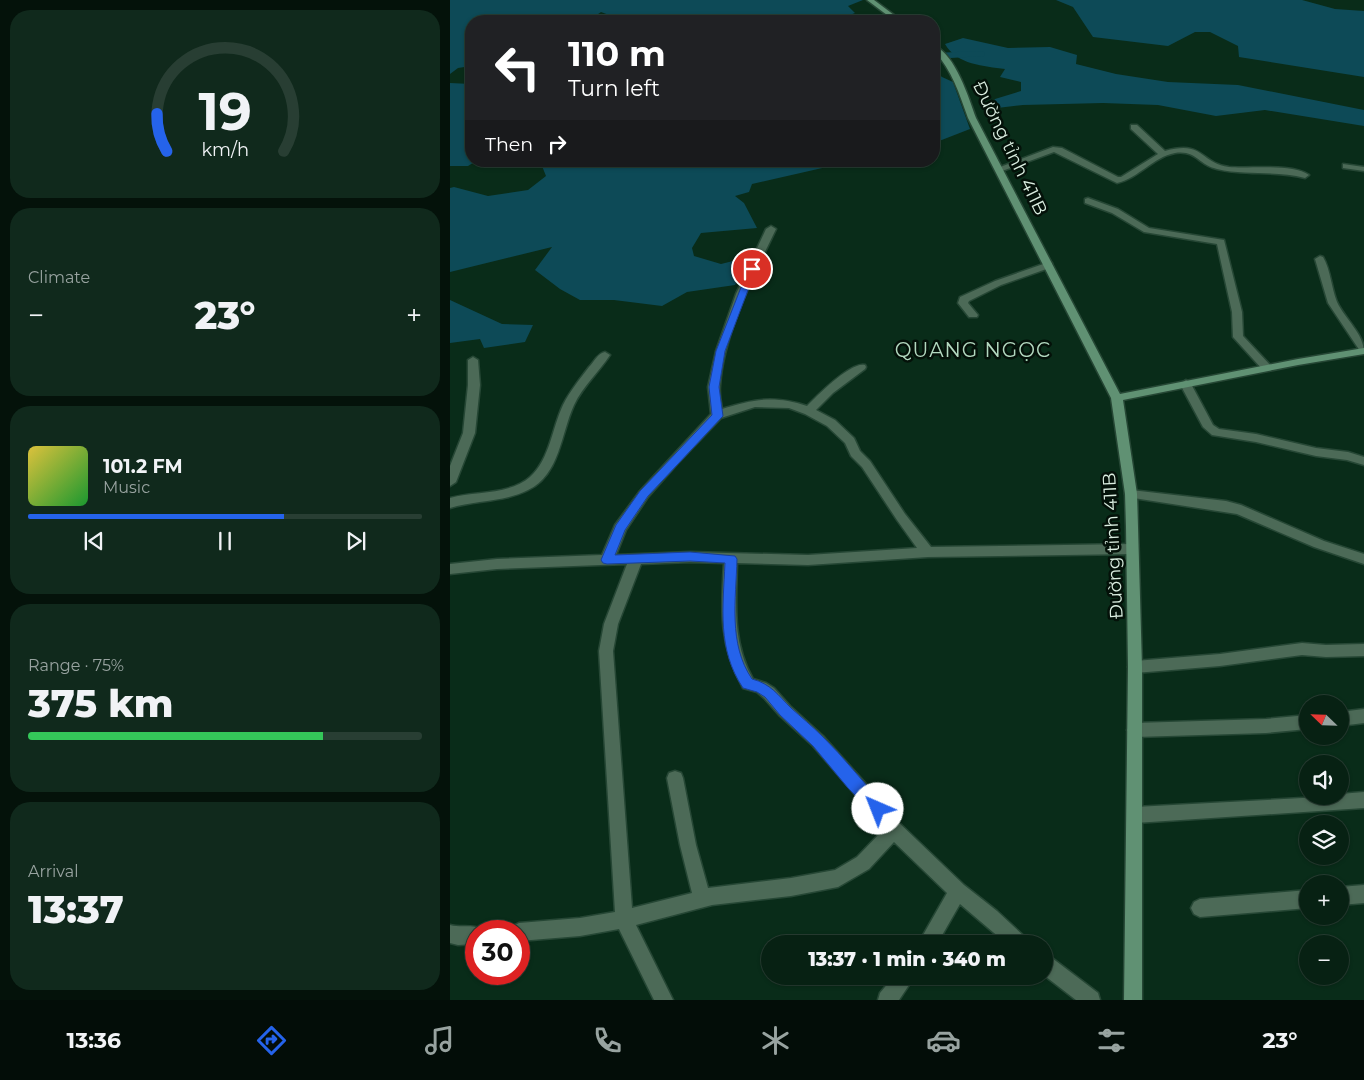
<!DOCTYPE html>
<meta charset="utf-8">
<style>
body{margin:0;font-family:Montserrat,sans-serif;background:#10291c;color:#f1f3f6;height:100vh;display:flex;flex-direction:column;font-size:19px;white-space:nowrap}
*{box-sizing:border-box;margin:0}
p{font-size:16px;color:#98a3a0}
.icon{flex:none;width:28px;height:28px;fill:none;stroke:currentColor;stroke-width:2;stroke-linecap:round;stroke-linejoin:round}
.map{position:relative;flex:1;overflow:hidden}
.drawer{display:flex;flex-direction:column;gap:10px;padding:10px;background:#04120a;width:450px}
.drawer>*{flex:none}
.hud{position:absolute;left:15px;top:15px;width:475px;height:152px;border-radius:20px;box-shadow:0 1px 4px #0004,0 0 0 1px #283e33;background:#202124;color:#fff;overflow:hidden}
.needle{width:32px;rotate:293deg}
.buttons{position:absolute;left:849px;top:695px;display:grid;gap:10px}
.buttons a{display:grid;place-items:center;width:50px;height:50px;border-radius:50%;background:#072113;box-shadow:0 1px 4px #0004,0 0 0 1px #283e33;font-size:25px}
.speed{position:absolute;left:15px;top:920px;display:flex;gap:10px;font-size:25px;font-weight:700;text-align:center}
.speed>*{display:grid;place-content:center;width:65px;height:65px;border-radius:50%;background:#072113;box-shadow:0 1px 4px #0004,0 0 0 1px #283e33;line-height:1}
.speed .limit{border:8px solid #d22;background:#fff;color:#111}
.pin{position:absolute;display:grid;place-items:center;width:42px;height:42px;color:#fff;margin:-21px;border:2px solid #fff;border-radius:50%;box-shadow:0 1px 5px #0007}
.me{position:absolute;width:55px;margin:-28px;rotate:316deg;stroke-linejoin:round;filter:drop-shadow(0 0 4px #0008)}
.turn{display:flex;align-items:center;gap:18px;height:105px;padding:0 20px;font-size:22px}
.turn .icon{width:65px;height:65px;stroke-width:2.5}
.turn b{display:block;font-size:35px;line-height:42px}
.then{display:flex;align-items:center;height:48px;padding:0 20px;background:#0003;gap:10px;font-size:19px}
.big{font-size:38px;font-weight:800;line-height:1.1}
.drawer .tile{flex:1;display:flex;flex-direction:column;justify-content:center;gap:8px;min-width:0;padding:0 18px;border-radius:20px;background:#10291c}
.drawer .dial{align-items:center;gap:0}
.dial svg{height:130px;overflow:visible;fill:none;stroke:#283e33;stroke-width:7;stroke-linecap:round;text-anchor:middle}
.dial text{fill:#f1f3f6;stroke:none}
.song{display:flex;align-items:center;gap:15px}
.cover{width:60px;height:60px;border-radius:8px;background:linear-gradient(135deg,hsl(50 70% 55%),hsl(130 70% 35%))}
.played{height:5px;border-radius:2px;background:linear-gradient(90deg,#2563eb 65%,#283e33 65%)}
.keys{display:flex;justify-content:space-around;direction:ltr}
.heat{display:flex;justify-content:space-between;align-items:center;font-size:28px;direction:ltr}
.charge{height:8px;border-radius:4px;background:linear-gradient(90deg,#34c759 75%,#283e33 0)}
.trip{position:absolute;left:311px;top:935px;width:292px;height:50px;border-radius:25px;background:#072113;box-shadow:0 1px 4px #0004,0 0 0 1px #283e33;font-weight:800;line-height:50px;text-align:center}
.menu{display:flex;height:80px;justify-content:space-around;align-items:center;background:#030d08;color:#98a3a0}
.menu .icon{width:35px;height:35px}
.menu .on{color:#2563eb}
.menu b{font-size:22px;color:#f1f3f6}
main{display:flex;flex:1;min-height:0}
.map>svg:first-child{display:block}
</style>
<main>
<section class="drawer">
<div class="tile dial"><svg viewBox="0 0 100 80">
<path d="M14 69A42 42 0 1 1 86 69"/>
<path d="M14 69A42 42 0 0 1 8 46" stroke="#2563eb"/>
<text x="50" y="56" font-size="32" font-weight="700">19</text>
<text x="50" y="72" font-size="11">km/h</text>
</svg></div>
<div class="tile"><p>Climate</p>
<div class="heat"><a>−</a><b class="big">23°</b><a>+</a></div>
</div>
<div class="tile">
<div class="song"><i class="cover"></i><div><b>101.2 FM</b><p>Music</p></div></div>
<div class="played"></div>
<div class="keys"><svg class="icon" aria-label="previous" viewBox="0 0 24 24"><path d="M18 5L8 12l10 7zM5 5v14"/></svg><svg class="icon" aria-label="pause" viewBox="0 0 24 24"><path d="M8 5v14M16 5v14"/></svg><svg class="icon" aria-label="next" viewBox="0 0 24 24"><path d="M6 5l10 7-10 7zM19 5v14"/></svg></div>
</div>
<div class="tile"><p>Range · 75%</p><b class="big">375 km</b><div class="charge"></div></div>
<div class="tile"><p>Arrival</p><b class="big">13:37</b></div>
</section>
<div class="map">
<svg width="914" height="1000" viewBox="0 0 914 1000">
<rect width="100%" height="100%" fill="#092c19"/>
<g fill="#0d4a57">
<polygon points="0,0 413,0 398,6 405,13 392,18 397,21 215,21 183,14 167,18 151,12 141,19 132,21 21,21 21,66 8,68 0,74"/>
<polygon points="606,0 852,0 885,9 914,11 914,77 789,57 788,46 760,32 745,32 718,46 643,37 623,7"/>
<path d="M513 38 558 48 600 47 627 55 626 64 666 74 718 82 788 85 914 110V126L815 110 766 116 708 105 653 103 573 105 539 109 545 99 571 91V82L550 77 555 69C534 66 507 65 495 44Z"/>
<polygon points="484,70 492,77 503,82 520,129 484,143"/>
<polygon points="0,83 21,84 21,161 26,161 18,166 0,166"/>
<polygon points="90,161 347,161 348,164 361,161 403,161 302,184 299,192 285,196 294,203 307,228 251,233 242,248 244,256 271,264 287,260 298,263 285,285 237,292 212,306 164,300 130,300 110,289 85,270 102,247 0,272 0,188 4,187 38,196 78,190 96,176"/>
<polygon points="0,300 52,324 83,325 75,342 34,348 30,339 0,343"/>
</g>
<g fill="none" stroke-linecap="round" stroke-linejoin="round">
<polygon fill="#0d4a57" fill-rule="evenodd" points="530,51 534,52 535,54 534,56 484,59 484,53"/>
<defs>
<g id="street">
<path d="M681 125H687L715 151C755 140 749 163 779 167 800 169 843 163 859 175L855 178C826 170 796 176 767 169 748 165 747 150 725 153 703 157 689 178 667 183L604 152 552 171 545 169 603 147 612 148 668 177H671L708 154 681 129Z"/>
<polygon points="893,164 914,167 914,171 893,168"/>
<polygon points="638,198 668,209 699,228 774,240 792,312 793,336 821,366 822,368 821,370 813,370 783,337 782,312 767,244 694,232 662,213 635,203 635,199"/>
<path d="M321 226 326 229C304 275 273 335 270 386 269 394 271 402 272 409 303 399 325 395 357 406 367 396 401 361 415 365L416 367 415 369 383 393 366 410 385 420 404 438 410 451 420 461 455 514 481 547 681 544 686 545 688 549 686 553 681 554 478 557 358 565 287 563C286 603 282 643 303 679L316 683 324 688 340 706 373 736 434 804 444 818 514 885 547 911 576 938 579 944H557L510 904 487 944H468L497 893 444 842 419 869 388 887 341 896 262 905 186 925 223 1000H204L169 929 130 936 69 941V931H60L63 926 69 923 130 918 165 912 149 651 154 624 177 564 47 569 0 574V564L47 559 152 555 165 525 190 491 261 414 258 387 266 351 286 294 316 229ZM305 407 339 408 355 414 377 426 395 443 401 456 412 467 447 520 467 548 358 555 240 552 166 555 176 530 198 497 228 463 271 418ZM240 562 274 563C271 610 269 646 293 688L307 692 314 698 330 716 363 746 422 814 433 830 407 857 385 870 341 878 258 888 246 845 233 778 231 773 225 771 219 773 217 778 230 845 242 893 182 908 163 651 168 624 191 564Z"/>
<path d="M870 256 873 257C881 271 881 287 887 302 895 319 914 334 914 352L910 351 878 303 865 259Z"/>
<polygon points="599,262 602,263 602,267 551,285 519,301 518,303 528,315 527,317 519,317 508,303 510,297 545,281"/>
<path d="M155 352 160 355C149 372 133 386 124 405 111 433 110 475 78 490 55 502 25 500 0 508V498C25 491 60 495 80 477 100 459 102 428 113 405 120 391 130 379 139 367 144 362 148 353 155 352Z"/>
<polygon points="23,357 28,360 30,385 25,433 6,482 0,486 0,466 13,433 18,385 18,360"/>
<polygon points="736,380 740,382 763,425 769,429 806,434 866,448 898,452 914,457 914,465 897,460 866,456 806,442 762,435 753,427 730,384"/>
<polygon points="681,490 776,501 791,505 874,541 914,554 914,564 864,547 787,514 677,497 675,494"/>
<polygon points="852,643 876,645 914,644 914,656 876,657 852,655 770,666 685,673 680,671 678,667 680,663 685,661 770,654"/>
<polygon points="914,709 914,723 890,726 890,712"/>
<polygon points="858,715 858,729 816,733 685,737 680,735 677,730 680,725 685,723 816,719"/>
<polygon points="914,792 914,808 685,823 679,821 677,815 679,809 685,807 890,796 890,794"/>
<polygon points="914,885 914,903 890,905 890,887"/>
<polygon points="858,890 858,908 750,917 744,914 741,908 744,902 750,899"/>
<path d="M0 925C11 928 22 924 32 929L33 931H26V944L8 945 0 943Z"/>
<polygon points="595,956 602,958 648,993 650,1000 626,1000 595,976"/>
<polygon points="444,976 465,976 449,1000 428,1000 430,993"/>
</g>
<g id="secondary">
<polygon points="417,0 424,0 452,21 445,21"/>
<path d="M484 45C506 56 518 96 526 118L670 394 848 359 914 348V354L848 365 673 400 687 494 688 527 692 667V1000H674L678 667 676 527 675 494 661 398 518 118C509 93 502 70 484 51Z"/>
</g>
</defs>
<use href="#street" stroke="#264735" stroke-width="3"/>
<use href="#secondary" stroke="#264735" stroke-width="3"/>
<use href="#street" fill="#4c6a57" fill-rule="evenodd"/>
<use href="#secondary" fill="#609173" fill-rule="evenodd"/>
</g>
<path fill="#2563eb" stroke="#184099" d="M299 267 306 269 275 351 269 387 273 416 198 496 175 530 165 555 240 552 285 556 287 559C286 599 278 644 302 679 321 684 328 695 341 708 351 717 362 726 372 736 394 757 412 782 434 804L436 809 434 814 428 816 423 814 398 788 363 746 330 715 315 697 307 692 293 688C267 649 273 608 275 563L240 561 157 564 153 563 151 560 166 525 190 491 262 415 259 387 266 351Z"/>
<g text-anchor="middle" stroke-width="5" stroke-linejoin="round" paint-order="stroke">
<g font-size="18" fill="#dbeee1" stroke="#041109">
<text transform="translate(560 148) rotate(64)" y="6">Đường tỉnh 411B</text>
<text transform="translate(663 546) rotate(-93)" y="6">Đường tỉnh 411B</text>
</g>
<g font-size="20" letter-spacing="1" fill="#b2d8bf" stroke="#041109">
<text x="523" y="357">QUANG NGỌC</text>
</g>
</g>
</svg>
<div class="buttons">
<a><svg class="needle" viewBox="-14 -14 28 28"><path d="M0-13l5 13h-10z" fill="#e53935"/><path d="M0 13l5-13h-10z" fill="#98a3a0"/></svg></a>
<a><svg class="icon" aria-label="sound" viewBox="0 0 24 24"><path d="M4 9h4l5-4v14l-5-4H4zM17 9q2 3 0 6"/></svg></a>
<a><svg class="icon" aria-label="layers" viewBox="0 0 24 24"><path d="M12 4l9 5-9 5-9-5zM3 14l9 5 9-5"/></svg></a>
<a>+</a>
<a>−</a>
</div>
<div class="speed"><div class="limit">30</div></div>
<div class="pin" style="left:302px;top:269px;background:#d93025"><svg class="icon" aria-label="arrive" viewBox="0 0 24 24"><path d="M6 21V4h12l-3 4 3 4H6"/></svg></div>
<svg class="me" style="left:428px;top:809px" viewBox="-20 -20 40 40"><circle r="19" fill="#fff"/><path d="M0-13L10 11 0 6-10 11z" fill="#2563eb"/></svg>
<div class="trip">13:37 · 1 min · 340 m</div>
<div class="hud">
<div class="turn"><svg class="icon" aria-label="left" viewBox="0 0 24 24"><path d="M17 20v-9H6M10 6l-5 5 5 5"/></svg><div><b>110 m</b>Turn left</div></div>
<div class="then">Then<svg class="icon" aria-label="right" viewBox="0 0 24 24"><path d="M7 20v-9h11M14 6l5 5-5 5"/></svg></div>
</div>
</div>
</main>
<nav class="menu">
<b>13:36</b>
<svg class="icon on" aria-label="directions" viewBox="0 0 24 24"><path d="M12 3l9 9-9 9-9-9zM9 14v-3h6M13 9l2 2-2 2"/></svg>
<svg class="icon" aria-label="music" viewBox="0 0 24 24"><path d="M9 18V5l10-2v13"/><circle cx="6" cy="18" r="3"/><circle cx="16" cy="16" r="3"/></svg>
<svg class="icon" aria-label="phone" viewBox="0 0 24 24"><path d="M5 4h4l2 5-3 2q2 4 5 5l2-3 5 2v4C11 20 4 13 5 4z"/></svg>
<svg class="icon" aria-label="climate" viewBox="0 0 24 24"><path d="M12 3v18M4 7l16 10M4 17L20 7"/></svg>
<svg class="icon" aria-label="car" viewBox="0 0 24 24"><path d="M5 17H2v-5l4-1 3-4h7l3 4 3 1v5h-3M9 17h6M6 11h13"/><circle cx="7" cy="17" r="2"/><circle cx="17" cy="17" r="2"/></svg>
<svg class="icon" aria-label="filters" viewBox="0 0 24 24"><path d="M4 7h16M4 17h16"/><circle cx="9" cy="7" r="2"/><circle cx="15" cy="17" r="2"/></svg>
<b>23°</b>
</nav>
